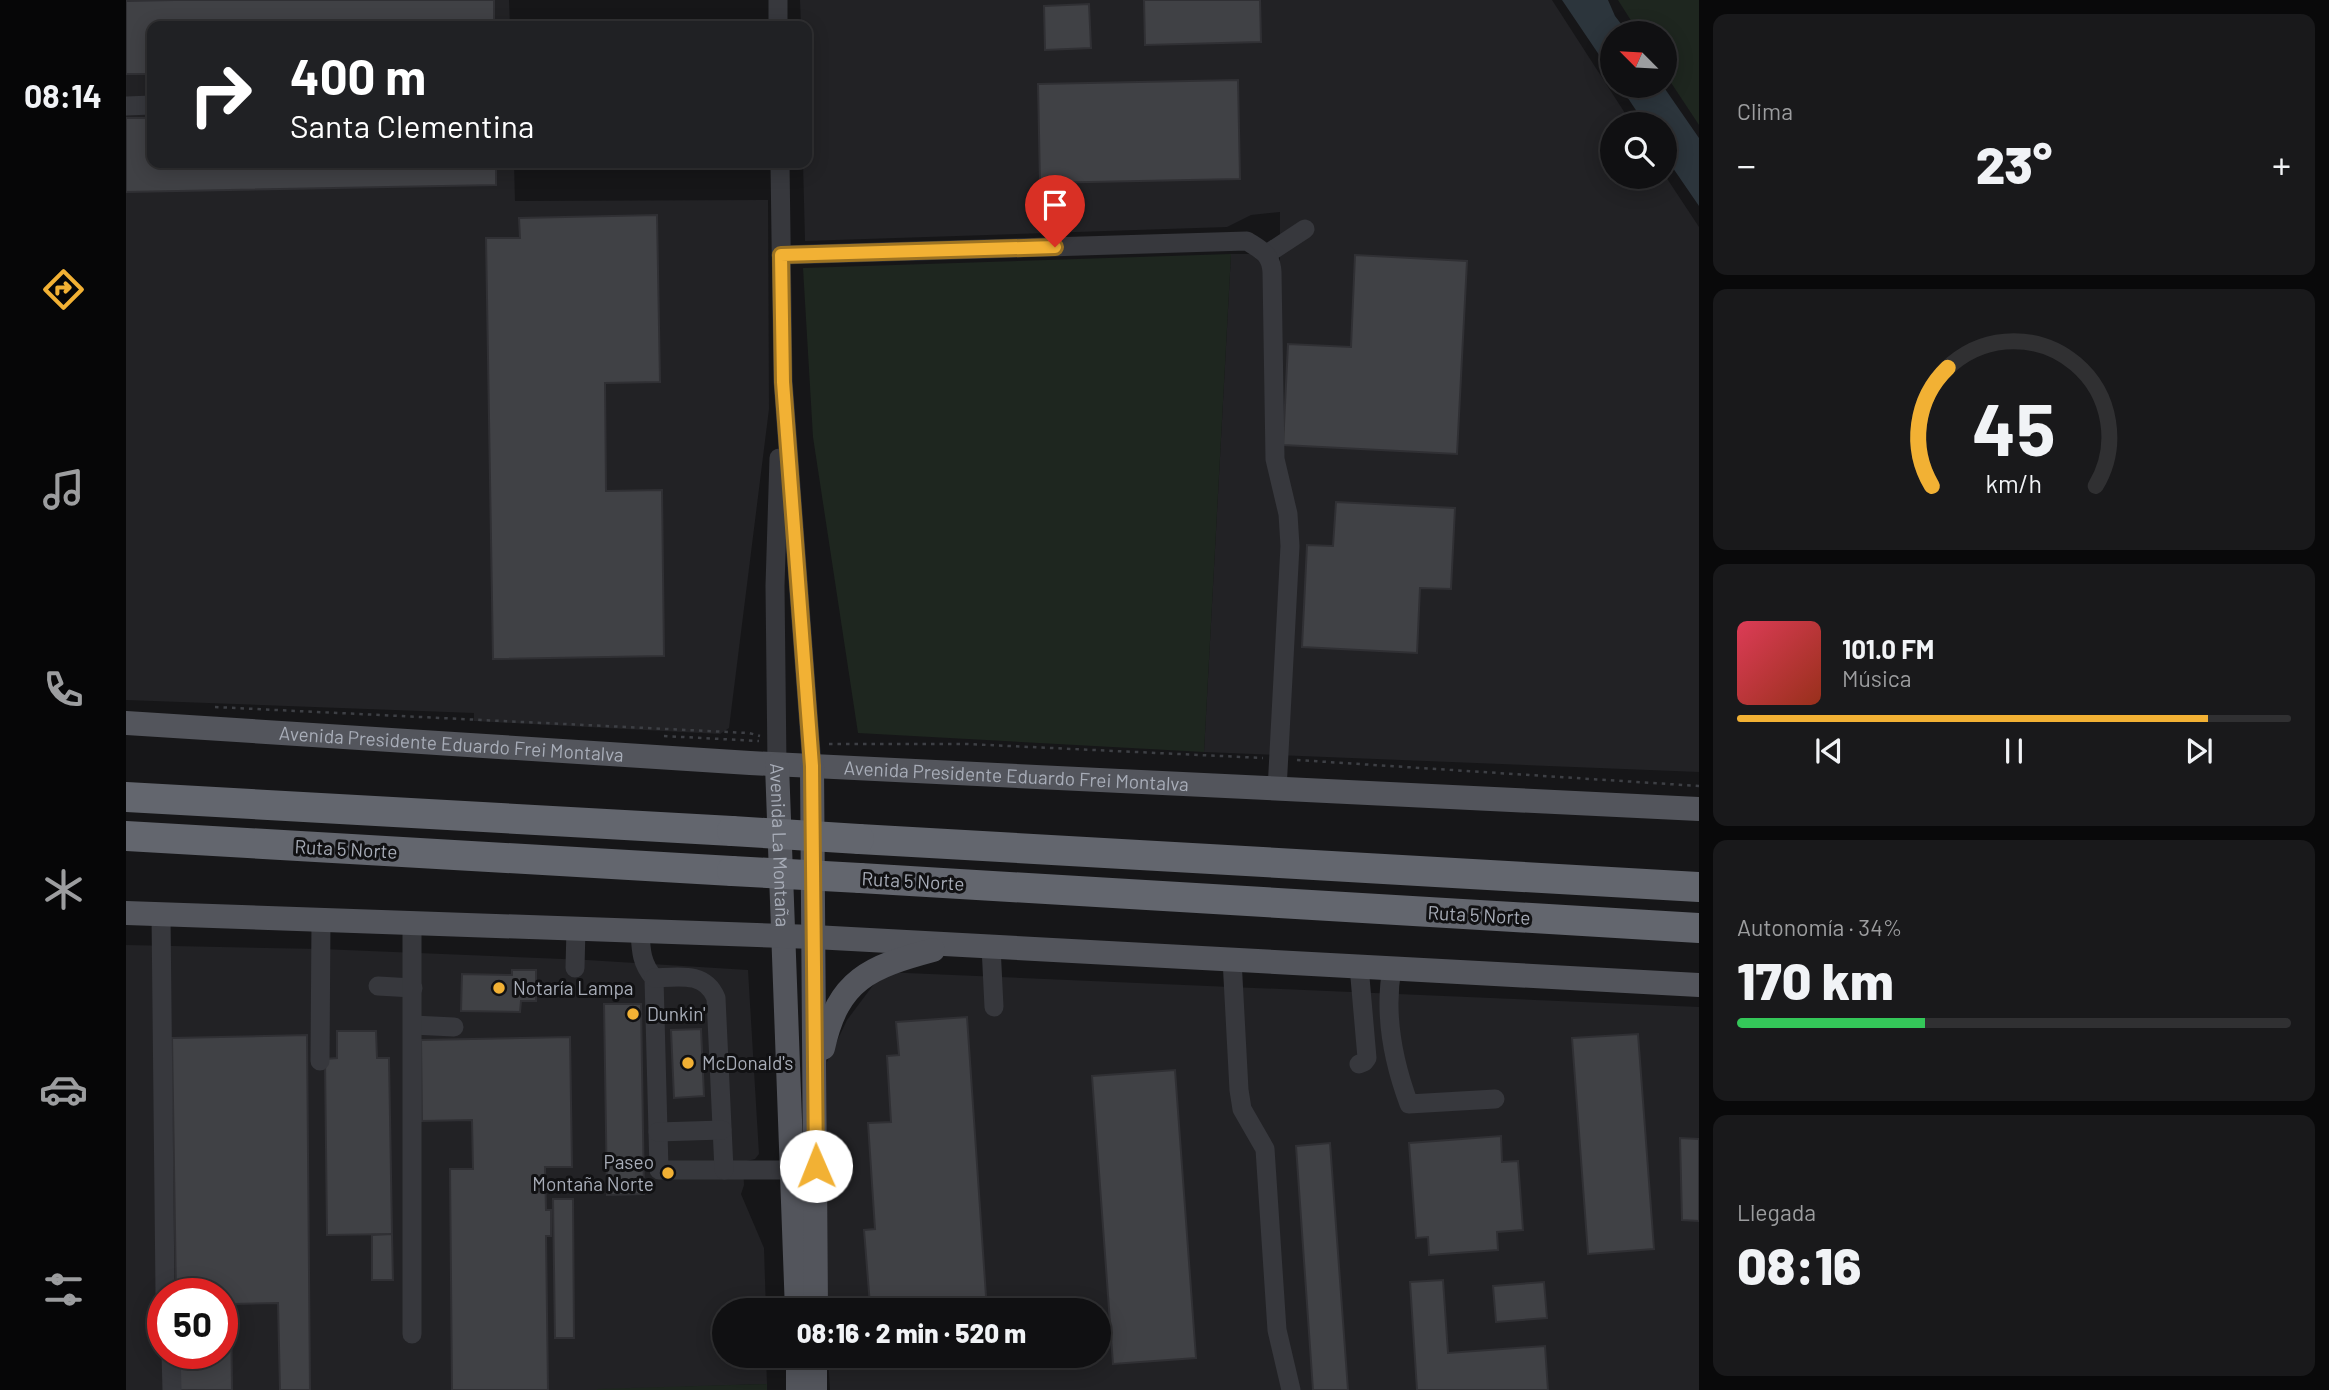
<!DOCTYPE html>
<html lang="es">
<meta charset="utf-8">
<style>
body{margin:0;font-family:Barlow,sans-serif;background:#19191b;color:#f1f3f6;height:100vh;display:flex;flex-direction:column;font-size:26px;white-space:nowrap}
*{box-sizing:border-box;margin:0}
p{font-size:23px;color:#9c9d9f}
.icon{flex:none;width:38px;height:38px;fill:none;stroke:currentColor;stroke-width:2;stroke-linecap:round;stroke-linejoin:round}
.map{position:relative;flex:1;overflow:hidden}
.details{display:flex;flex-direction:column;gap:14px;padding:14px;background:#09090a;width:630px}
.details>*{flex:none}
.banner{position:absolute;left:21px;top:21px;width:665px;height:147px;border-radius:14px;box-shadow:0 4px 18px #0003,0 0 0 2px #303032;background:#202124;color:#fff;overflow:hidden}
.needle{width:46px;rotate:294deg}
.buttons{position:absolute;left:1474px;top:21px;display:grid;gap:14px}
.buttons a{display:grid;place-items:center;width:77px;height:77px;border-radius:50%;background:#101012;box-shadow:0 4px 18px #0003,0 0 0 2px #303032;font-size:35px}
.speed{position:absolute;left:21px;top:1278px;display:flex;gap:14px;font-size:35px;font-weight:700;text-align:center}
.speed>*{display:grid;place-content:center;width:91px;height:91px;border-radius:50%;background:#101012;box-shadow:0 4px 18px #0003,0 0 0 2px #303032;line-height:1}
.speed .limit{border:10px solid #d22;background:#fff;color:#111}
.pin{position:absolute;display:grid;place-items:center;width:60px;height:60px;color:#fff;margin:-72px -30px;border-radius:50% 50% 50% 0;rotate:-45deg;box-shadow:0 0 7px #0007}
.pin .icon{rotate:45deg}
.me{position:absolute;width:77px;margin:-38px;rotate:359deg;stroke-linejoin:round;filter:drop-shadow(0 0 5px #0008)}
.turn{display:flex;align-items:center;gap:24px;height:147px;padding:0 28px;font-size:32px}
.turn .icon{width:91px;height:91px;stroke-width:2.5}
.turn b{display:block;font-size:49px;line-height:60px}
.big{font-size:52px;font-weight:800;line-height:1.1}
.details .card{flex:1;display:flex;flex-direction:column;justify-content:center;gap:10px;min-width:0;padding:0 24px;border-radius:14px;background:#19191b}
.details .dial{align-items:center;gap:0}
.dial svg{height:182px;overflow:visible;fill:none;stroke:#303032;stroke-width:7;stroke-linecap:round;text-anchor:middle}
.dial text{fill:#f1f3f6;stroke:none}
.song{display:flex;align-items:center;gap:21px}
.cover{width:84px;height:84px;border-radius:10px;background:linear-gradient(135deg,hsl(350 70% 55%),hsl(10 70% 35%))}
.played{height:7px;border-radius:4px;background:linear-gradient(90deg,#f2b134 85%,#303032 85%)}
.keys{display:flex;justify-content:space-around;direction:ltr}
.heat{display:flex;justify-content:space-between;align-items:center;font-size:38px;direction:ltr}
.charge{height:10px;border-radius:5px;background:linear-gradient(90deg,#34c759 34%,#303032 0)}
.trip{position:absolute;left:586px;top:1298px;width:399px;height:70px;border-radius:35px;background:#101012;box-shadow:0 4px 18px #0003,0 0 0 2px #303032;font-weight:800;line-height:70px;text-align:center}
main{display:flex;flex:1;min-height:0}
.menu{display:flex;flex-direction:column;width:126px;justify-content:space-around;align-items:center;background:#060607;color:#9c9d9f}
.menu .icon{width:49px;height:49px}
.menu .on{color:#f2b134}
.menu b{font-size:32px;color:#f1f3f6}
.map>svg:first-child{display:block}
</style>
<main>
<nav class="menu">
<b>08:14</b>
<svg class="icon on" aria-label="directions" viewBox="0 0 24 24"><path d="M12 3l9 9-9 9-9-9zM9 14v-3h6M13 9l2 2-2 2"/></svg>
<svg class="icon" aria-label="music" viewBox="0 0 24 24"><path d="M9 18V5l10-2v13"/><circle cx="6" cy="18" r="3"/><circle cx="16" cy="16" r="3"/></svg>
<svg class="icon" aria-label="phone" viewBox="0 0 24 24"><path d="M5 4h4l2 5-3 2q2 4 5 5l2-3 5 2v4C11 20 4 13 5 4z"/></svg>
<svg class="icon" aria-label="climate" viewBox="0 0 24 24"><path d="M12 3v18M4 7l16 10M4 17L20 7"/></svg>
<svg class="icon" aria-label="car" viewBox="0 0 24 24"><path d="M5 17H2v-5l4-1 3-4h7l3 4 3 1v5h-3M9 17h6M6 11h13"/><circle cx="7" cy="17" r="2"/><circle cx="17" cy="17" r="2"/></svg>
<svg class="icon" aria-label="filters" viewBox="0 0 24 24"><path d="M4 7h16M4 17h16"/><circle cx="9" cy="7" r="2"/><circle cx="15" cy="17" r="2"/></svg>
</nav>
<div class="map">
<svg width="1573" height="1390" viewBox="0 0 1573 1390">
<rect width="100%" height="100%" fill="#161618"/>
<g fill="#222225" fill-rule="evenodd">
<polygon points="0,0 383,0 384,26 26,26 26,163 388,163 389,201 642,200 643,409 603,728 594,734 348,721 348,713 0,700"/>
<polygon points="674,0 1426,0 1506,124 1486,124 1486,177 1538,177 1538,174 1573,227 1573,772 1078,752 1105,254 1125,254 1134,262 1154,261 1154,212 1125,215 1101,227 679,241 677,163 681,163 681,26 675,26"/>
<path d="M0 945 195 949 461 960 622 970 633 1154 629 1159 617 1162 618 1185 615 1194 638 1248 640 1311H598V1356H640L641 1384 471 1390H0ZM37 1293H96V1353H37Z"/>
<polygon points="757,972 1573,1007 1573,1390 704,1390 702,1356 973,1356 973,1311 701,1311 701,1062 721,1020"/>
</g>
<g fill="#1e261f">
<polygon points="1492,0 1573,0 1573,125 1538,72 1538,33 1513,33"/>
<polygon points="1105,254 1078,752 732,733 687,437 677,268"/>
<polygon points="641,1384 641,1390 471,1390 471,1389"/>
</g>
<g fill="#2c353c">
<polygon points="1436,0 1482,0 1489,16 1502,33 1486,33 1486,74"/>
<polygon points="1494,86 1537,86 1573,138 1573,206 1538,155 1538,124 1519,124"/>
</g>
<g fill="#404145" stroke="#303034" stroke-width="2">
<polygon points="48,0 368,0 368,26 26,26 26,74 0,74 0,1"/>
<polygon points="1018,0 1134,0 1135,42 1019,45"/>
<polygon points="963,4 965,48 919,50 918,6"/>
<polygon points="1112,80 1114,179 914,183 912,84"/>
<polygon points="0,118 26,118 26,163 370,163 370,185 0,192"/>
<polygon points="531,215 534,382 479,383 480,491 536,490 538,656 367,659 360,238 394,238 393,218"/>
<polygon points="1229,255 1341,261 1331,454 1157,445 1162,344 1225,347"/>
<polygon points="1210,502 1329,508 1325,589 1294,588 1291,653 1176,647 1181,545 1207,546"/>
<polygon points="386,970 410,970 410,1001 395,1001 394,1012 335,1011 336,974 386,975"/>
<polygon points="478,1004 515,1004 518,1194 481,1195"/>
<polygon points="841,1017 861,1311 769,1311 768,1303 744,1305 738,1230 749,1229 742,1123 765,1122 761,1056 773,1055 770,1022"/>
<polygon points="575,1029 578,1096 548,1098 545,1030"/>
<polygon points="211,1031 250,1031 251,1058 263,1058 266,1234 201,1235 199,1059 211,1058"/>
<polygon points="1512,1034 1528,1249 1462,1254 1446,1038"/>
<polygon points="181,1035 184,1390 154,1390 152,1303 105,1304 106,1390 52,1390 51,1353 96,1353 96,1293 50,1293 46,1038"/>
<polygon points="444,1037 446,1167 419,1167 420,1210 425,1210 425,1236 420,1236 422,1390 326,1390 324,1169 347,1169 346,1120 296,1121 295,1040"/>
<polygon points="1049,1070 1070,1358 987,1364 966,1076"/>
<polygon points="1375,1136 1376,1162 1392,1161 1397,1230 1371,1232 1372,1250 1303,1255 1302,1237 1290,1238 1283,1143"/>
<polygon points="1554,1138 1573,1139 1573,1221 1556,1220"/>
<polygon points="1204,1143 1222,1390 1187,1390 1170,1146"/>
<polygon points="427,1199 447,1199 448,1338 429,1338"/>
<polygon points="266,1234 267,1280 246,1280 246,1235"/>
<polygon points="1317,1280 1322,1353 1419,1346 1422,1390 1291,1390 1284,1282"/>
<polygon points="1418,1282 1421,1318 1370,1322 1367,1286"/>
</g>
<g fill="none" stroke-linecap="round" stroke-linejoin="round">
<g stroke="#3d3f44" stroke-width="2.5" stroke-dasharray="3.5 5" stroke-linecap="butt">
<polyline points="89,707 623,733 634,736"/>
<polyline points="538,736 633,741"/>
<polyline points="703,744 841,744 1137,758"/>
<polyline points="1171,760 1573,786"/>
</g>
<g stroke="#37383d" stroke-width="19">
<polyline points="652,0 652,26"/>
<polyline points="0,106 26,105"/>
<polyline points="654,163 657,381 686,766"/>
<polyline points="1141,254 1179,229"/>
<path d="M655 255 1121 241C1135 250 1145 254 1146 272L1149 459 1162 514 1164 546 1151 790"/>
<polyline points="651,765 649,586 653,458"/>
<polyline points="35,914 39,1293"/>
<path d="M514 931C515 950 515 963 528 978L533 1170H664"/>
<polyline points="865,946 868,1007"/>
<polyline points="1106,959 1113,1090 1116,1109 1139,1149 1151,1330 1165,1390"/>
<polyline points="1233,966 1241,1058 1238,1062 1233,1064"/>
<polyline points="449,968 450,928"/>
<path d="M1266 968C1258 1013 1267 1061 1283 1104L1369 1099"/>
<path d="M528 978C552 977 579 971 590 998L598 1170"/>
<polyline points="252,986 287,988"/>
<polyline points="287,1025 328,1027"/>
<polyline points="194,1061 195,919"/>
<polyline points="532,1132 596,1130"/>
<polyline points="286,1334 286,922"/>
<polyline points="45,1353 46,1390"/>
</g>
<g stroke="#53555c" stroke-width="24">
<path id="s1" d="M0 723 624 763 1573 809"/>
<path id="s2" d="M651 765 671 1311"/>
<polyline points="686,766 690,1311"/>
<polyline points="0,913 688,937 1573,985"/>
<path d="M697 1048C712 979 744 967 807 950"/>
<polyline points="672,1356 672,1390"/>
<polyline points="689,1390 689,1356"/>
</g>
<g stroke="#63666e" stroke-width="30">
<polyline points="0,797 606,831"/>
<polyline points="0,836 606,871"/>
<polyline points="733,839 1573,887"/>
<polyline points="734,878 1573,928"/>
</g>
<g stroke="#63666e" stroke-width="30">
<polyline points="606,831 733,839"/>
<polyline points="606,871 734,878"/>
</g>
</g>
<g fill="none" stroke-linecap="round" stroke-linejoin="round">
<defs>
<polyline id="route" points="690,1166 686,766 657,382 655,255 929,247"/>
</defs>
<use href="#route" stroke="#9d7322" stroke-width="18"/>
<use href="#route" stroke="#f2b134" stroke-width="12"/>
</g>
<g fill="#f2b134" stroke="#111113" stroke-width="2.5">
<circle cx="373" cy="988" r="7"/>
<circle cx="507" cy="1014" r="7"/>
<circle cx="562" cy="1063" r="7"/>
<circle cx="542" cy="1173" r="7"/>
</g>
<g text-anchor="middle" stroke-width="6" stroke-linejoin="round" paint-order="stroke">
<g font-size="19" fill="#a8adb8" stroke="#111113">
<text dy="7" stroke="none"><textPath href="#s1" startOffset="326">Avenida Presidente Eduardo Frei Montalva</textPath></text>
<text dy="7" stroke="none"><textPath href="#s1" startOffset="892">Avenida Presidente Eduardo Frei Montalva</textPath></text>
<text dy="7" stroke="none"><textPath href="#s2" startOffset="80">Avenida La Montaña</textPath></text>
<text transform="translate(220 849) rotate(3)" y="7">Ruta 5 Norte</text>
<text transform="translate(787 881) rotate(3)" y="7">Ruta 5 Norte</text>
<text transform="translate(1353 915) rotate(3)" y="7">Ruta 5 Norte</text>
</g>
<g font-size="19" fill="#a8adb8" stroke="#111113" text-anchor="start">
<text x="387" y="995">Notaría Lampa</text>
<text x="521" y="1021">Dunkin'</text>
<text x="576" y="1070">McDonald's</text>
<text x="528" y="1169" text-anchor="end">Paseo<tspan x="528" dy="22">Montaña Norte</tspan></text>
</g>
</g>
</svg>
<div class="buttons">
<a><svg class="needle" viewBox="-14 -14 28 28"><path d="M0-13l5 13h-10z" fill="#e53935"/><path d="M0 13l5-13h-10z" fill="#9c9d9f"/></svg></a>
<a><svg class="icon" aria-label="search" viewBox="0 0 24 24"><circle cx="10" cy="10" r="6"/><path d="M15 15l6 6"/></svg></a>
</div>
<div class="speed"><div class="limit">50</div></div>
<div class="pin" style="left:929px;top:247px;background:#d93025"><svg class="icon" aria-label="arrive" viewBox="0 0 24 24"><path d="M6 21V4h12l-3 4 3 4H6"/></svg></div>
<svg class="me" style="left:690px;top:1166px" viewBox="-20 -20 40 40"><circle r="19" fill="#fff"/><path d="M0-13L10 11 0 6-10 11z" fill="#f2b134"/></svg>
<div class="trip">08:16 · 2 min · 520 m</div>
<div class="banner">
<div class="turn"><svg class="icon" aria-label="right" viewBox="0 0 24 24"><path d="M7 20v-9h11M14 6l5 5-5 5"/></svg><div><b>400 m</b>Santa Clementina</div></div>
</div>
</div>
<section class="details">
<div class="card"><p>Clima</p>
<div class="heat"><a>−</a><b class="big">23°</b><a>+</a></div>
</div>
<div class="card dial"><svg viewBox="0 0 100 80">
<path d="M14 69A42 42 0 1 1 86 69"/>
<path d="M14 69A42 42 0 0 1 21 17" stroke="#f2b134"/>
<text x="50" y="56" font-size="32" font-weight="700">45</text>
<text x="50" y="72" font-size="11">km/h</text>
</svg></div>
<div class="card">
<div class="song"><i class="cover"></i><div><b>101.0 FM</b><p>Música</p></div></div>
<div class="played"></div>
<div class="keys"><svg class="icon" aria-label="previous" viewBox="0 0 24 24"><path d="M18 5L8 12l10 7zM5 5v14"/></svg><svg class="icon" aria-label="pause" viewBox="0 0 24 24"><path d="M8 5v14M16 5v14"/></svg><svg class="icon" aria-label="next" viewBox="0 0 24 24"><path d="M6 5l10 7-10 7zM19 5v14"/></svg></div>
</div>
<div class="card"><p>Autonomía · 34%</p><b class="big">170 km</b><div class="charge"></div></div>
<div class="card"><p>Llegada</p><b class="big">08:16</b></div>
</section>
</main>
